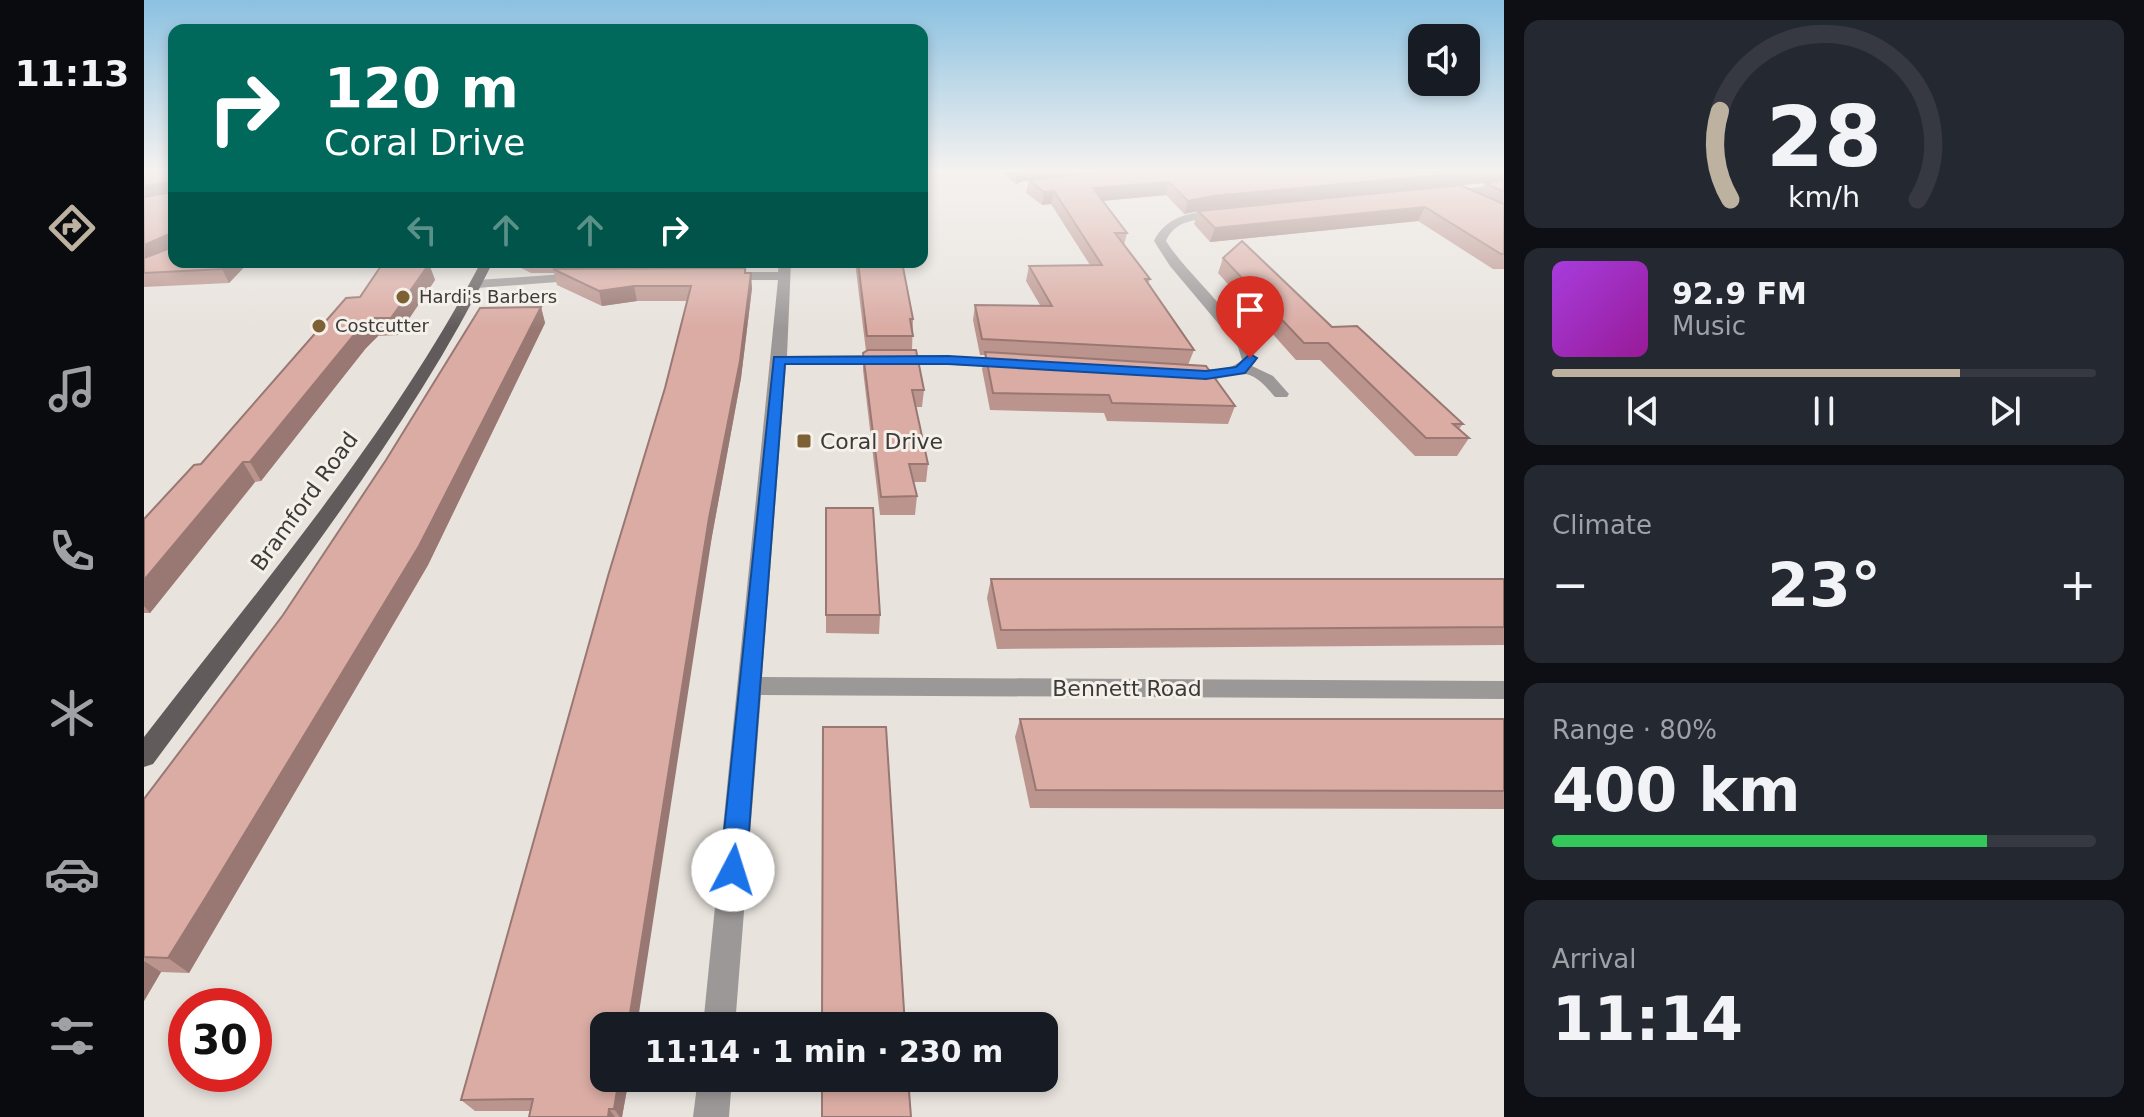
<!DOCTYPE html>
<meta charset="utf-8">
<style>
body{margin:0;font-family:"DejaVu Sans",sans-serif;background:#242831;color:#f1f3f6;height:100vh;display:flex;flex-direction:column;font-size:30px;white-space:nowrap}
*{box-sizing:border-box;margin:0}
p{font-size:26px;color:#9ea1a6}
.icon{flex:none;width:44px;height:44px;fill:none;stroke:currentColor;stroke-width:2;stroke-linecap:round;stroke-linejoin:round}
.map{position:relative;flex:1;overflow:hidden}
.details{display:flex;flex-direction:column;gap:20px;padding:20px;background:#0d0f14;width:640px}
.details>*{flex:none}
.hud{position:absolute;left:24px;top:24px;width:760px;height:244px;border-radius:16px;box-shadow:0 4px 12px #0003;background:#00695c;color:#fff;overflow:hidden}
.tools{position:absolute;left:1264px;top:24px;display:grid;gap:16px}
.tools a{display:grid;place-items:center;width:72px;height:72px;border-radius:16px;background:#171b24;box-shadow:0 4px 12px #0003;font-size:40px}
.speed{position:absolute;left:24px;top:988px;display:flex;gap:16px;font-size:40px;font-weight:700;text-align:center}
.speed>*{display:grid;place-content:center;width:104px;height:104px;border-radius:50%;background:#171b24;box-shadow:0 4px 12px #0003;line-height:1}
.speed .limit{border:12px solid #d22;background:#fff;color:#111}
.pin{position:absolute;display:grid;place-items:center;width:68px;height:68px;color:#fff;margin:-82px -34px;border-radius:50% 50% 50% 0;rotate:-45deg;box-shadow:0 0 8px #0007}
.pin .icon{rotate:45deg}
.me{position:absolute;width:88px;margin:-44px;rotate:5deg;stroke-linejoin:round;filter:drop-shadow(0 0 6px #0008)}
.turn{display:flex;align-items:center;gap:28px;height:168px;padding:0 24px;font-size:36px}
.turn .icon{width:104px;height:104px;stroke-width:2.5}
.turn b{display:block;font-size:56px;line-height:68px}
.lanes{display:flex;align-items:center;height:76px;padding:0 24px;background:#0003;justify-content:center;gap:40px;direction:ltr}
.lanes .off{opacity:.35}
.big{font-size:60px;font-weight:700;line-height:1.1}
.details .tile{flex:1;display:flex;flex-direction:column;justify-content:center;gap:12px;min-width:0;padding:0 28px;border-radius:16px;background:#242831}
.details .dial{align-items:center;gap:0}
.dial svg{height:208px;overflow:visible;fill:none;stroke:#363941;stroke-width:7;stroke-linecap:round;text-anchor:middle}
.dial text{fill:#f1f3f6;stroke:none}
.song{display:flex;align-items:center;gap:24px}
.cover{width:96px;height:96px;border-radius:12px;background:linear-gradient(135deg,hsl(280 70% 55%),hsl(300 70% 35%))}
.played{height:8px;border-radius:4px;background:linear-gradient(90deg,#bdb19f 75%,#363941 75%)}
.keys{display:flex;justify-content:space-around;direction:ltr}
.heat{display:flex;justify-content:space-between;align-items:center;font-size:44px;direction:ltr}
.charge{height:12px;border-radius:6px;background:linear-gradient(90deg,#34c759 80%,#363941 0)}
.trip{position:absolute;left:446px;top:1012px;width:468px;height:80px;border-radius:16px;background:#171b24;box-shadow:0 4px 12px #0003;font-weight:700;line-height:80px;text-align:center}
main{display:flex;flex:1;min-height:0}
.tab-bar{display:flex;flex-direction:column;width:144px;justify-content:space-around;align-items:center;background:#090b0e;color:#9ea1a6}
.tab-bar .icon{width:56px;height:56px}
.tab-bar .on{color:#bdb19f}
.tab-bar b{font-size:36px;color:#f1f3f6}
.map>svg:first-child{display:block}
</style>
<main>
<nav class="tab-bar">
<b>11:13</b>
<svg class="icon on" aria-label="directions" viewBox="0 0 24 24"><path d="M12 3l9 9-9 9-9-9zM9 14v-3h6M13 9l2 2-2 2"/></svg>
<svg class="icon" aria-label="music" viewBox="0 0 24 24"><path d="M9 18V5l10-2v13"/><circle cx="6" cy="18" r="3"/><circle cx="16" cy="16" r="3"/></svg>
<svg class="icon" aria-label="phone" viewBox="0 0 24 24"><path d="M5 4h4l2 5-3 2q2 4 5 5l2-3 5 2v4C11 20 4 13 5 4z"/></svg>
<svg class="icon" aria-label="climate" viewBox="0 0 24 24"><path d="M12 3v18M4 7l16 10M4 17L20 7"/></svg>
<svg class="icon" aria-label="car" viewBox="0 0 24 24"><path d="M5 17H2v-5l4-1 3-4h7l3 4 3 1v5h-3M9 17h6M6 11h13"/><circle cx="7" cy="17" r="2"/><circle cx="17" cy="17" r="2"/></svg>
<svg class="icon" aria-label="filters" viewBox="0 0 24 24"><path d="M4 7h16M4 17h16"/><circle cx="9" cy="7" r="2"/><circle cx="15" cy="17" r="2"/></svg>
</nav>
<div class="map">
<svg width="1360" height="1117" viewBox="0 0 1360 1117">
<rect width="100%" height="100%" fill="#e8e3dd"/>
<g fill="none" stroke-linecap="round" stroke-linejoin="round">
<g fill="#9c9898" fill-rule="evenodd">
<polygon points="1360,184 1360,190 1300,195 1295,192"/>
<path d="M1081 212V216C1059 220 1032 217 1022 241 1045 277 1102 323 1112 361L1108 366 1129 376 1145 394 1143 397H1131C1123 388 1115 377 1102 374 1087 372 1053 390 1034 375 1052 362 1078 378 1098 360L1094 347 1026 266 1010 241C1022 215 1054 209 1081 212Z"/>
<polygon points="635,262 647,262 643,356 774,355 867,360 874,364 867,368 774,363 642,364 618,677 1360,681 1360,699 617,695 591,1026 559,1026 634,280 580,280 574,276 580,272 634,272"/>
<polygon points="436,273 440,274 440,280 333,288 327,284 333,280"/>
<polygon points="554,1078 588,1078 585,1117 549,1117"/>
</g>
<path fill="#615b5b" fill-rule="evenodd" d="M337 262H349C260 441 127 603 9 764L0 767V737C118 584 247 434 337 262Z"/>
</g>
<g fill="#bb948d" fill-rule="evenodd">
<path d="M857 172H1360V269H1349L1274 221 1066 242 1050 224 1054 211 1040 214 1022 195 958 201 983 233 980 245 1006 279 1004 284 1050 350 1044 365 1091 406 1084 424 963 421 960 413 846 410 838 369 841 355H836L829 320 831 305H896L882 281 885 266 946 265 907 204 898 205 882 193 885 180 879 181 872 184ZM1341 183 1335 193 1317 185Z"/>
<polygon points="1079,258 1319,424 1315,429 1325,438 1313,456 1271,456 1176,360 1152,360 1074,273"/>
<polygon points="30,262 105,262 85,283 0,287 0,273"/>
<polygon points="365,262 603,262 602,273 608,288 597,378 568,536 460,1078 485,1078 478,1117 385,1117 386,1111 331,1111 317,1100 521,388 543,301 493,301 458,306 413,285 410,273 387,273"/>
<polygon points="711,262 758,262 769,319 768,350 780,390 778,407 771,407 784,464 782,482 770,482 773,496 771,515 736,515 719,370 719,353 722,351"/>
<polygon points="285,264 291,280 254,335 234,336 222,348 117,481 111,482 6,613 0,613 0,519 57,464 216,297"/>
<polygon points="397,307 401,323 284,565 45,973 17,972 0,1001 0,799"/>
<polygon points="682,508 736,615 735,634 682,633"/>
<polygon points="847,579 1360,579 1360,645 853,649 843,598"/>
<polygon points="876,719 1360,719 1360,809 886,808 871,737"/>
</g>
<g fill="#997873">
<polygon points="874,172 973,172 879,181 872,184"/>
<polygon points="1327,172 1360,172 1360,181 1065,209 1040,214 1044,201 1069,196"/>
<polygon points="25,182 30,190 0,199 0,186"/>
<polygon points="1025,182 1022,195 946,202 949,188"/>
<polygon points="910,191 907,204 898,205 900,192"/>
<polygon points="1281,207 1274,221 1066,242 1071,228"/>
<polygon points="23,235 30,247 0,262 0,245"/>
<polygon points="84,262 105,262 85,283 78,269"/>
<polygon points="285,264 291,280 254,335 247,318"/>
<polygon points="607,273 608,288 597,378 568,536 493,1026 484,1026 565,518"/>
<polygon points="490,286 493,301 458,306 455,291"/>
<polygon points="397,307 401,323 284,565 45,973 24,958"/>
<polygon points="227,318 234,336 222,348 117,481 106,462 214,330"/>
<polygon points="99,462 111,482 6,613 0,606 0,580"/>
<polygon points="0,961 17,972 0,1001"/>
<polygon points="475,1078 485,1078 478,1117 476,1117 470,1109"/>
<polygon points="465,1109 471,1117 464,1117"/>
</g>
<g fill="#daaca4" stroke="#997873" stroke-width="2">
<polygon points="0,172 30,172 30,262 84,262 78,269 0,273 0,258 24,249 23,235 0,245 0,197 24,193 25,182 0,186"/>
<polygon points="956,172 1327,172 1069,196 1044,201 1025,182 949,188 983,233 971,233 1006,279 1001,279 1050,350 838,339 831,305 908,306 885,266 958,265 910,191 900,192 885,180"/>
<polygon points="1360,180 1360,192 1341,183"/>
<polygon points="1316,185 1360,204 1360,254 1357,254 1281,207 1071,228 1054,211"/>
<polygon points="1098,241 1188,327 1213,326 1319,424 1309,424 1325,438 1282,438 1184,343 1160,343 1079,258"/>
<polygon points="714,262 758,262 769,319 766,319 769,336 723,336"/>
<polygon points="285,264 247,318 227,318 214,330 106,462 99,462 0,580 0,519 50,465 57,464 202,298 216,297 237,266"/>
<polygon points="601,268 601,273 607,273 596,361 565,518 484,1026 460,1026 460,1078 475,1078 470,1109 465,1109 464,1117 385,1117 389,1099 317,1100 464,576 521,388 547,286 490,286 455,291 409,269"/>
<polygon points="397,307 275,546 62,897 24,958 0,957 0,799 139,615 242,460 336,308"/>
<polygon points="724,350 772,350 780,390 768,390 784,464 765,464 773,496 737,497 719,353"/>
<polygon points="841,352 1062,366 1091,406 968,403 965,395 849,393"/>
<polygon points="682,508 729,508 736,615 682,615"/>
<polygon points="847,579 1360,579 1360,627 857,630"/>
<polygon points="876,719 1360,719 1360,791 892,790"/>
<polygon points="679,727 742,727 761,1026 678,1026"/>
<polygon points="678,1078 764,1078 767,1117 678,1117"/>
</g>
<linearGradient id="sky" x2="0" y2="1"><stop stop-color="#8bc1e1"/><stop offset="0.52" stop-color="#f5f2f0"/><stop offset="1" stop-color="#f5f2f0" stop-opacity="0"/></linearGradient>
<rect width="1360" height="328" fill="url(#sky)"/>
<polygon fill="#1a73e8" stroke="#114b97" stroke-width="2" points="1106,354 1113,358 1101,373 1062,379 804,364 641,364 602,870 598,879 589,883 580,879 576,870 630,357 804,356 1062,371 1092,367"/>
<g fill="#7d6134" stroke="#f5f0ea" stroke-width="3">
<circle cx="259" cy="297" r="8"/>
<circle cx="175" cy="326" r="8"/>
<rect x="652" y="433" width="16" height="16" rx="4"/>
</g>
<g text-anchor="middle" stroke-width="6" stroke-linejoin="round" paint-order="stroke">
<g font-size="18" fill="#3d3b39" stroke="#f5f0ea" text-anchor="start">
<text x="275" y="303">Hardi's Barbers</text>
<text x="191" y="332">Costcutter</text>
</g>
<g font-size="22" fill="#3d3b39" stroke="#f5f0ea" text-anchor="start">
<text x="676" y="449">Coral Drive</text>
</g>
<g font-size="22" fill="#3d3b39" stroke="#f5f0ea">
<text transform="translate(160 501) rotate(-54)" y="8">Bramford Road</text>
<text x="983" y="696">Bennett Road</text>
</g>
</g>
</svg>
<div class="tools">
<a><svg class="icon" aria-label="sound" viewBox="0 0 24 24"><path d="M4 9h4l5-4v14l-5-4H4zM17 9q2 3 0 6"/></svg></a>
</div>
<div class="speed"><div class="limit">30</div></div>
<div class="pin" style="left:1106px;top:358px;background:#d93025"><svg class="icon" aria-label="arrive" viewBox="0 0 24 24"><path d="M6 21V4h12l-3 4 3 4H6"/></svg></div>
<svg class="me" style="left:589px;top:870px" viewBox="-20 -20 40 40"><circle r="19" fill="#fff"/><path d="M0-13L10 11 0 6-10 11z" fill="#1a73e8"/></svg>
<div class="trip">11:14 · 1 min · 230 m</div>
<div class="hud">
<div class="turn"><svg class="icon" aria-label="right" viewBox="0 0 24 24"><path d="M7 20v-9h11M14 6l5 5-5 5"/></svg><div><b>120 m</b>Coral Drive</div></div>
<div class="lanes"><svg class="icon off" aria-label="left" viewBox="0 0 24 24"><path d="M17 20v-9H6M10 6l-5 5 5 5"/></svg><svg class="icon off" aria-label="ahead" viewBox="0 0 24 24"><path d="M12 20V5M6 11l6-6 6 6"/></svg><svg class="icon off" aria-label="ahead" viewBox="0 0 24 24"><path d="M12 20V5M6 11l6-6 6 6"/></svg><svg class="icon" aria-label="right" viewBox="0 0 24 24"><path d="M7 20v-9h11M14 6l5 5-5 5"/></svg></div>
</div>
</div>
<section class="details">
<div class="tile dial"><svg viewBox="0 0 100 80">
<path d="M14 69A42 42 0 1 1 86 69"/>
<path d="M14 69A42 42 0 0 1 10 35" stroke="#bdb19f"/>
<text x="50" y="56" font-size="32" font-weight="700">28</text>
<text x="50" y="72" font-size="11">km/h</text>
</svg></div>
<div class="tile">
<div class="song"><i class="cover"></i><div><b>92.9 FM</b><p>Music</p></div></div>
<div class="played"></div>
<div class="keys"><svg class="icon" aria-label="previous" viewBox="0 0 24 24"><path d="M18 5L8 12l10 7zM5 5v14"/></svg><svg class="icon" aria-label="pause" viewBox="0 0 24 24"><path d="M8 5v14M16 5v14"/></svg><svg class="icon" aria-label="next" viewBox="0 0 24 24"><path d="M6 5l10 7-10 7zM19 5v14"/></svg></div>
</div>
<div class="tile"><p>Climate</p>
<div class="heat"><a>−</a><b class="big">23°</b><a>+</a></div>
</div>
<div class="tile"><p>Range · 80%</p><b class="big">400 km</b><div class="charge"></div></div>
<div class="tile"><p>Arrival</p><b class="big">11:14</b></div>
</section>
</main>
